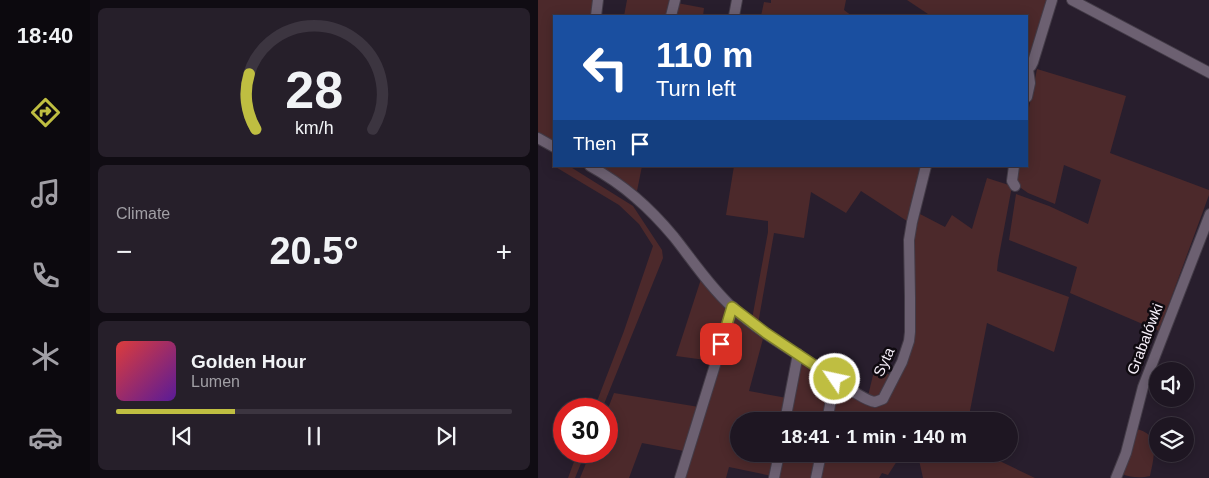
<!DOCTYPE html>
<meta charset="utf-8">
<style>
body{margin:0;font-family:Arial,sans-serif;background:#261f2a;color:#f1f3f6;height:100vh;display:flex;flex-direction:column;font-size:19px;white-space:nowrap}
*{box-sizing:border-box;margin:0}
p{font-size:16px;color:#a19fa5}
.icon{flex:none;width:28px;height:28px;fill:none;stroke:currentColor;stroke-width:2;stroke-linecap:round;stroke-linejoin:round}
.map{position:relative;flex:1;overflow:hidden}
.panel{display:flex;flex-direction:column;gap:8px;padding:8px;background:#100c13;width:448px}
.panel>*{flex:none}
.hud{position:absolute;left:15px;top:15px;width:475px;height:152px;border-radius:0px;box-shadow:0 2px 12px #0003,0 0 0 1px #3c3540;background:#1a4fa0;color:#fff;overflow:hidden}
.controls{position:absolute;left:611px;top:362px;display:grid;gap:10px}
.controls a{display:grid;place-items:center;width:45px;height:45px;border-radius:50%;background:#1e1622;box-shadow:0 2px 12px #0003,0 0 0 1px #3c3540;font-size:25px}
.speed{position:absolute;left:15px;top:398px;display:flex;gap:10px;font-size:25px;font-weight:700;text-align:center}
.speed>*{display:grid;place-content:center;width:65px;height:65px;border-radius:50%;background:#1e1622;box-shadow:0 2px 12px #0003,0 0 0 1px #3c3540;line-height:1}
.speed .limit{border:8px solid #d22;background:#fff;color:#111}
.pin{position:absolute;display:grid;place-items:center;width:42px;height:42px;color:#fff;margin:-21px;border-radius:10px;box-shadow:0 2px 8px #0006}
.me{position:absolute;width:55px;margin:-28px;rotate:304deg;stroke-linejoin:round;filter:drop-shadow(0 0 4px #0008)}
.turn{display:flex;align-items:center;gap:18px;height:105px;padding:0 20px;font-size:22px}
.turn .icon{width:65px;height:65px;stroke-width:2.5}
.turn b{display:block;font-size:35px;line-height:42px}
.then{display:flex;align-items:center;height:48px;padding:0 20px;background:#0003;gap:10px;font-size:19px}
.big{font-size:38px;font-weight:600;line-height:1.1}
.panel .tile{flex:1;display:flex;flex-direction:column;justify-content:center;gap:8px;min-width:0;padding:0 18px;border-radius:8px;background:#261f2a}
.panel .dial{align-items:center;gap:0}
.dial svg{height:130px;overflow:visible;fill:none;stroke:#3c3540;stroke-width:7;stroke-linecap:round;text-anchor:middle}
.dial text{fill:#f1f3f6;stroke:none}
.song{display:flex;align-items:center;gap:15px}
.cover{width:60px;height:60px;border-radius:8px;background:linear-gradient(135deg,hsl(0 70% 55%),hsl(270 70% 35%))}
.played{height:5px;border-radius:2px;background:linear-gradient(90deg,#bfbe41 30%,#3c3540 30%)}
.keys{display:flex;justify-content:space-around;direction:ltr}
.heat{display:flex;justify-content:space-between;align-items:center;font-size:28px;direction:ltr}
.trip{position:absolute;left:192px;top:412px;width:288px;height:50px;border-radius:25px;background:#1e1622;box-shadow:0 2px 12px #0003,0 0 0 1px #3c3540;font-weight:600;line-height:50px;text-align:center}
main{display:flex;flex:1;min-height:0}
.tabs{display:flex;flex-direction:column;width:90px;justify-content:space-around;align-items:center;background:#0c090e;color:#a19fa5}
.tabs .icon{width:35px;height:35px}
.tabs .selected{color:#bfbe41}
.tabs b{font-size:22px;color:#f1f3f6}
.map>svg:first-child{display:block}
</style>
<main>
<nav class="tabs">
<b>18:40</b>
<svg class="icon selected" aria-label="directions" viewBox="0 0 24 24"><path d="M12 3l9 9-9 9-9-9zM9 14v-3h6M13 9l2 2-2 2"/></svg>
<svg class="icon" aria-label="music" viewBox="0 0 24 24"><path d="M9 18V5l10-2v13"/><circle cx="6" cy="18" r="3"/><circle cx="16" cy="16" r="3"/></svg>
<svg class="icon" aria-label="phone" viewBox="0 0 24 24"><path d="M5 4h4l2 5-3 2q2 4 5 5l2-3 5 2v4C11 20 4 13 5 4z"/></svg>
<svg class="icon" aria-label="climate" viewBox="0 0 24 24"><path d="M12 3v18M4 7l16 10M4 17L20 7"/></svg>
<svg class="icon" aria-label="car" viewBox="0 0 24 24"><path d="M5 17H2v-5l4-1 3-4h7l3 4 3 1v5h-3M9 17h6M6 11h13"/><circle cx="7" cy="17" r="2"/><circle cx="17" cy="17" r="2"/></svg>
</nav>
<section class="panel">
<div class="tile dial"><svg viewBox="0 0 100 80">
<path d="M14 69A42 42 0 1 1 86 69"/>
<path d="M14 69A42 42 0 0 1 10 35" stroke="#bfbe41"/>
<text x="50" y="56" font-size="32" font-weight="700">28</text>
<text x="50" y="72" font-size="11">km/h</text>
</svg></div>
<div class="tile"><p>Climate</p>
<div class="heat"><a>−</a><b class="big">20.5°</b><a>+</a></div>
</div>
<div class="tile">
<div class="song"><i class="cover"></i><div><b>Golden Hour</b><p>Lumen</p></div></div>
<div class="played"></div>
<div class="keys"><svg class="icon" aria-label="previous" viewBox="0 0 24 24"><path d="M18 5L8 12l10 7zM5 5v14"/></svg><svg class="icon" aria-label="pause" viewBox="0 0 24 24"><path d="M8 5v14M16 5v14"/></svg><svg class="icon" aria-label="next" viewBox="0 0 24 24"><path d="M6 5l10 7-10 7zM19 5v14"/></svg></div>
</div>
</section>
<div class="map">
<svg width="672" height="478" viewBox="0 0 672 478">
<rect width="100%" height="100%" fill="#281e2d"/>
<g fill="#4c292b">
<polygon points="0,0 58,0 55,16 16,16 16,142 0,133"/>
<polygon points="89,0 134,0 131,16 86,16"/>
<polygon points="233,0 308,0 306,10 314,16 223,16 226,2 233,3"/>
<polygon points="369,0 510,0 496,47 489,62 489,16 393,16"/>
<polygon points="139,3 166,8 165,16 137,16"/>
<polygon points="499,69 588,96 572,153 671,190 671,195 621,331 532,293 539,267 471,240 478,194 511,206 550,224 563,180 526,165 517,204 490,193 483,188 477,178 479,166 489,166 489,117"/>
<polygon points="16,166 31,166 95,206 124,250 125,258 64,409 56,409 86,331 115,246 101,224 81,205"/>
<polygon points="67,166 104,166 99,191 66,170"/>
<polygon points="196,166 385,166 372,223 323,191 308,213 273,192 266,238 236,233 220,324 214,319 230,232 230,221 188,215"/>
<path d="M449 178 474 186 460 261 459 271 531 297 516 352 449 323 430 421H293C295 408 294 397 306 389L334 406 346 404 359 383 376 342 377 311 375 240 382 214 407 227 414 215 434 229Z"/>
<polygon points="164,276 191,308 175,361 138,356"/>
<polygon points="200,316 226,335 211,391 249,398 244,421 201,421 201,454 238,454 234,476 191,467 188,478 146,478 197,318"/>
<polygon points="263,359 292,379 286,421 251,421"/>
<polygon points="336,371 354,375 346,391 339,397 330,396"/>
<polygon points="76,393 161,407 146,451 104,443 91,478 42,478 53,451 69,451 69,411"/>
<path d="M597 429C623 432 616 458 612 476 604 478 593 478 584 474Z"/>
<polygon points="40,451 48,451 37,478 30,478"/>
<polygon points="244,454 279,454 275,478 240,478"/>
<polygon points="287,454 447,454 497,478 385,478 381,460 372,456 359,461 350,475 344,473 341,478 282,478"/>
</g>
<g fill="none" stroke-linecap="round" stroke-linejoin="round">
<defs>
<g id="minor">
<polyline points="534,0 672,73"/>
<polyline points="58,16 60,0"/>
<polyline points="133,16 137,0"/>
<polyline points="196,16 199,0"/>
<polyline points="489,69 493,66 495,62 514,0"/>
<polyline points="489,97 492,83 490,69"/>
<polyline points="0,138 16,147"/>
<path d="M52 166C86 185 111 207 136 237 155 261 172 287 195 308 221 332 255 351 285 371 296 378 326 401 337 402L345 399 347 395 364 362 371 341 372 332V297L371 240 374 222 388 166"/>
<polyline points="476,166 474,181 477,186"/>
<polyline points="247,421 260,354"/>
<polyline points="289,421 297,379"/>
<polyline points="142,478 195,307"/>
<polyline points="236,478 241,454"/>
<polyline points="278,478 283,454"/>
<polyline points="578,478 588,453 605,387 672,214"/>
</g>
</defs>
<use href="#minor" stroke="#433b47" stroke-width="12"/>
<use href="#minor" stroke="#6c6071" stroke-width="10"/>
</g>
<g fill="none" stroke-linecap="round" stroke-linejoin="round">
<defs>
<polyline id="route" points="183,344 194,307 228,333 297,379"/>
</defs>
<use href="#route" stroke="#7c7c2a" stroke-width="12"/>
<use href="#route" stroke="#bfbe41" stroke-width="9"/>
</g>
<g text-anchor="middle" stroke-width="5" stroke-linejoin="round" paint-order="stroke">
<g font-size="15" fill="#f5eef8" stroke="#0f0a10">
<text transform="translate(607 339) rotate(-69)" y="5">Grabalówki</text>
<text transform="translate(346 362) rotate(-65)" y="5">Syta</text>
</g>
</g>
</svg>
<div class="controls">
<a><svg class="icon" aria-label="sound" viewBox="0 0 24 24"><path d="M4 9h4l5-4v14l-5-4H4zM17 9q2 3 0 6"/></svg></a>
<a><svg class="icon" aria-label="layers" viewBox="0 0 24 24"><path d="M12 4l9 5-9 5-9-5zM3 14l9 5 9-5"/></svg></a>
</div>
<div class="speed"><div class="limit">30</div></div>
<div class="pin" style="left:183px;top:344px;background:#d93025"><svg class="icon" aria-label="arrive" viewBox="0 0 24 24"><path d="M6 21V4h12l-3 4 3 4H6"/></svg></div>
<svg class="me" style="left:297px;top:379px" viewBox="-20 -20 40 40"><circle r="17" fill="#bfbe41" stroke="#fff" stroke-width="3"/><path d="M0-11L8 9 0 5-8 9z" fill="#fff"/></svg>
<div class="trip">18:41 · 1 min · 140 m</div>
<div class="hud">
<div class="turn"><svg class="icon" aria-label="left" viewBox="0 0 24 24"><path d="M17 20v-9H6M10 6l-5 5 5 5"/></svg><div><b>110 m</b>Turn left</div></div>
<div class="then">Then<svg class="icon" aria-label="arrive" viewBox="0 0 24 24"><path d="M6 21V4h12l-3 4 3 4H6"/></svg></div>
</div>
</div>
</main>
